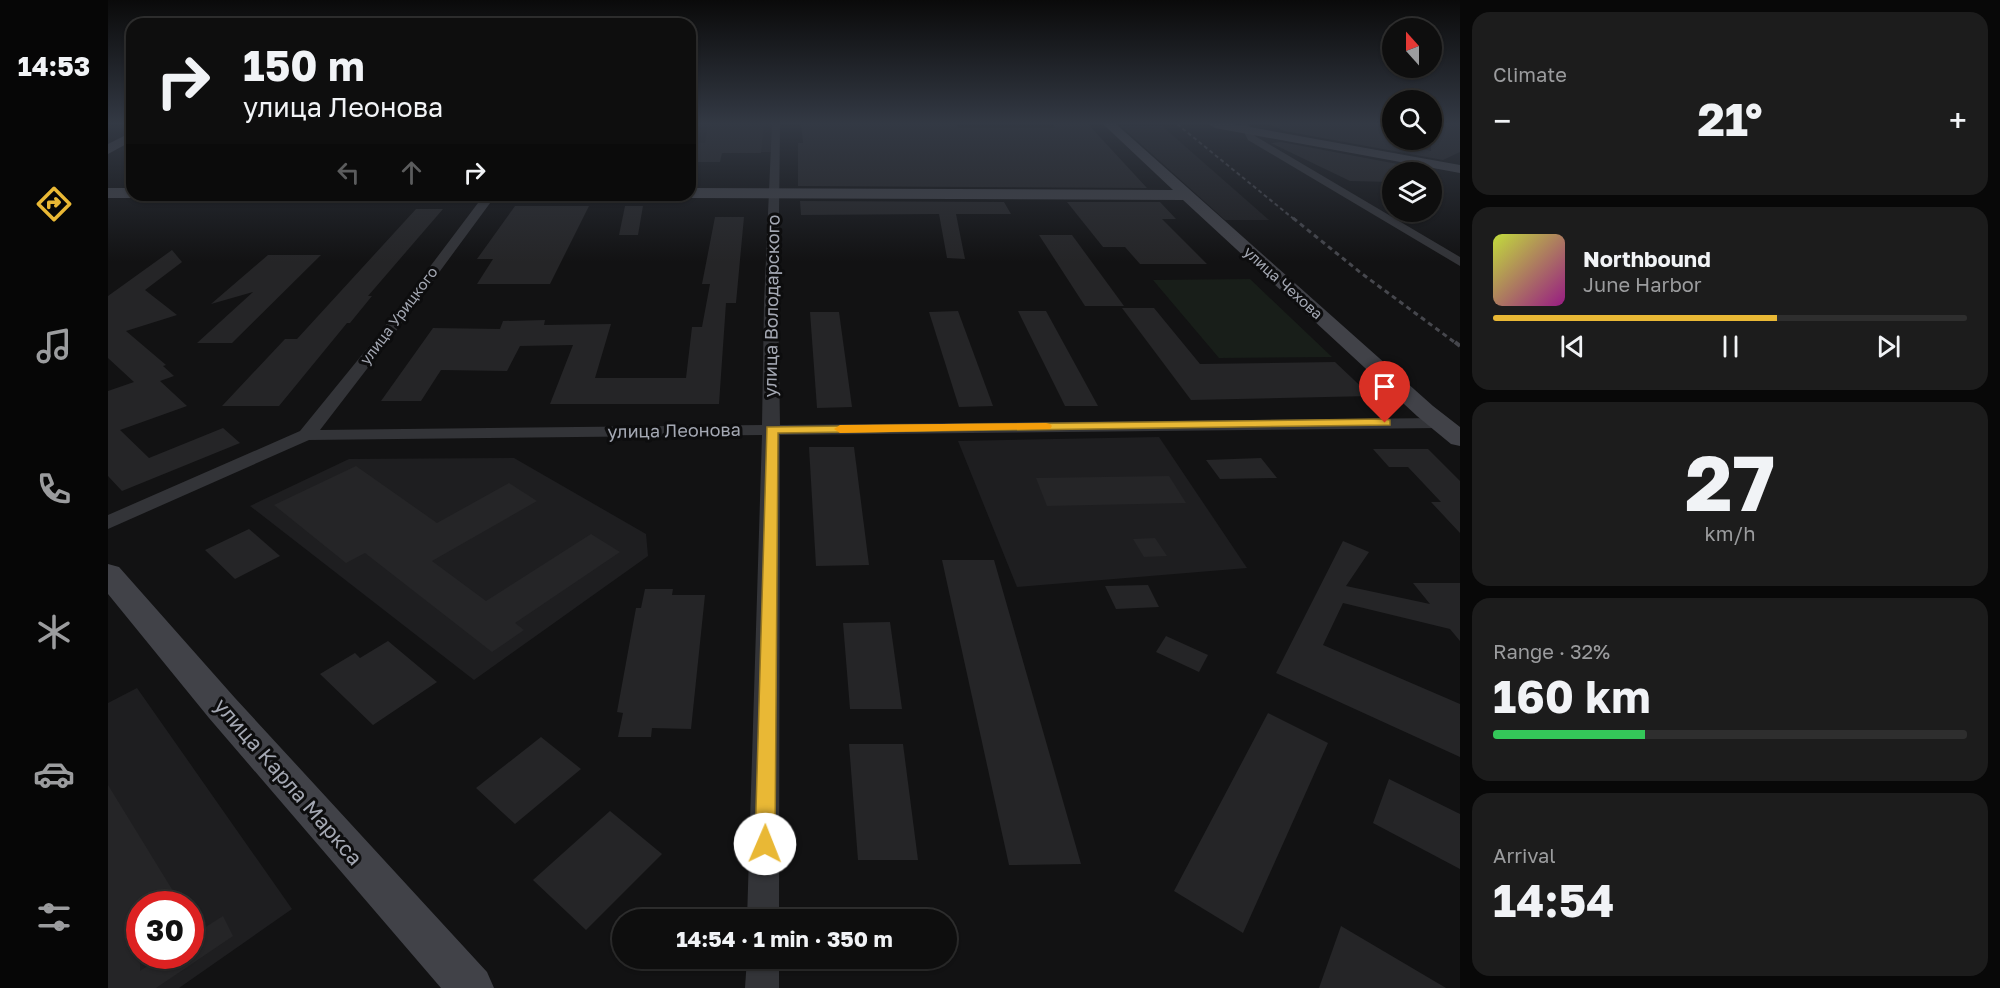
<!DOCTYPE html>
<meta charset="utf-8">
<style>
body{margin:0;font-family:"Golos Text",sans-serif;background:#1c1c1c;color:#f1f3f6;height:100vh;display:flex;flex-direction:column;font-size:22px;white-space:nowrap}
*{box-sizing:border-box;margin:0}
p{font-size:20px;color:#9b9c9e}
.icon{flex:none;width:33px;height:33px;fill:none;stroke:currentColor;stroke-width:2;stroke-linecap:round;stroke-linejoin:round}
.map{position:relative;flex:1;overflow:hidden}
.panel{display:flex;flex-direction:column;gap:12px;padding:12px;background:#080808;width:540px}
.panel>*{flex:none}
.banner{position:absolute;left:18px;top:18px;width:570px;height:183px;border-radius:18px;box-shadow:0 2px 4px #0004,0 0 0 2px #2e2e2e;background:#0e0e0e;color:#f1f3f6;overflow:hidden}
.needle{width:39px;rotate:339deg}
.tools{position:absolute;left:1274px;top:18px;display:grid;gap:12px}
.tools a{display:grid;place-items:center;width:60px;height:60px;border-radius:50%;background:#0e0e0e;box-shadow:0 2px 4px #0004,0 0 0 2px #2e2e2e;font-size:30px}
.speed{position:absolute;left:18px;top:891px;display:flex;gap:12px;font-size:30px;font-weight:700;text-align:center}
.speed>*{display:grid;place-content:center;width:78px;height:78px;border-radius:50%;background:#0e0e0e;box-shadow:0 2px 4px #0004,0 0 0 2px #2e2e2e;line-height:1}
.speed .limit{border:9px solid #d22;background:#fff;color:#111}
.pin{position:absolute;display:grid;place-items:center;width:51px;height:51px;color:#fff;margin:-62px -26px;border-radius:50% 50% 50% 0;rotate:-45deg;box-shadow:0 0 6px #0007}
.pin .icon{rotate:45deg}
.me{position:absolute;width:66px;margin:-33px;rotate:1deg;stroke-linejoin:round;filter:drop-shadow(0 0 4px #0008)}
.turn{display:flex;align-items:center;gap:21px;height:126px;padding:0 18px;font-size:27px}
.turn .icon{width:78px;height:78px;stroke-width:2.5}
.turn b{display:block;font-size:42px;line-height:51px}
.lanes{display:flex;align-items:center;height:57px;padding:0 18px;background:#0003;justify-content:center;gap:30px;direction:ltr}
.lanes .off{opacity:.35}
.big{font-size:45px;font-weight:700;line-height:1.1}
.panel .card{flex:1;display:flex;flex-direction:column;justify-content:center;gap:9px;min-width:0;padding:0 21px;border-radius:18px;background:#1c1c1c}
.panel .dial{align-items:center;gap:0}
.dial b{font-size:78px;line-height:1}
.song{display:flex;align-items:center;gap:18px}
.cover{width:72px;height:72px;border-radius:9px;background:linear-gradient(135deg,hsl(70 70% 55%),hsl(310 70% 35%))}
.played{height:6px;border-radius:3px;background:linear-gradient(90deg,#e9b835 60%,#2e2e2e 60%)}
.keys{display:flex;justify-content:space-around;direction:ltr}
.heat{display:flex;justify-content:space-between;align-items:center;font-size:33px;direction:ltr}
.charge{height:9px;border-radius:4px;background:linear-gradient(90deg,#34c759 32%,#2e2e2e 0)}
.trip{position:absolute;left:504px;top:909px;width:345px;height:60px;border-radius:30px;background:#0e0e0e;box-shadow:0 2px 4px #0004,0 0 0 2px #2e2e2e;font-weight:700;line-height:60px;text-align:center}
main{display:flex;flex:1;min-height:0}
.menu{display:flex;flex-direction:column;width:108px;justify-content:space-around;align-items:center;background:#060606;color:#9b9c9e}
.menu .icon{width:42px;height:42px}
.menu .selected{color:#e9b835}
.menu b{font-size:27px;color:#f1f3f6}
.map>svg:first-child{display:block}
</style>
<main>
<nav class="menu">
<b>14:53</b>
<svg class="icon selected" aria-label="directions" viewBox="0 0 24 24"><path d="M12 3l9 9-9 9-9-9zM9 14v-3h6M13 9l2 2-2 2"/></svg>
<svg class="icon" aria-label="music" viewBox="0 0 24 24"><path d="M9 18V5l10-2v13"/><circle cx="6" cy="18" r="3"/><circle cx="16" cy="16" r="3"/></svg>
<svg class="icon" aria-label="phone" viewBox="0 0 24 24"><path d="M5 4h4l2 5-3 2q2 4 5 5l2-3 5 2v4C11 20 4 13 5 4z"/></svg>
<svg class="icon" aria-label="climate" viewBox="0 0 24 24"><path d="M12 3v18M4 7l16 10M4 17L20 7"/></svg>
<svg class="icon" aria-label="car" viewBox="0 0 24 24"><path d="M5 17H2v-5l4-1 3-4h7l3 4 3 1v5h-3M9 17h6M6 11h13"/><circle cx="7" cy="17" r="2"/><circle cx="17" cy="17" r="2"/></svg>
<svg class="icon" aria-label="filters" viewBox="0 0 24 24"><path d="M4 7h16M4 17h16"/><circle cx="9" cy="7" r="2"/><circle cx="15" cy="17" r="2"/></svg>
</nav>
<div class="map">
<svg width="1352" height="988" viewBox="0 0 1352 988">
<rect width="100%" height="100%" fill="#121213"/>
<g fill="#1e1e20" fill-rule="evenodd">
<polygon points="582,124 664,124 664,152 582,153"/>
<polygon points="1013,126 1054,126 1161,220 1117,220"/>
<polygon points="1051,437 1139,568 909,587 850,441"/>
<polygon points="406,458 538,534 540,556 366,680 142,506 241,459"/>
<path d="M29 688 184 909 71 988H0V703ZM32 904H82V956H32Z"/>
</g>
<polygon fill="#181e19" points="1142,279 1224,357 1111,358 1045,280"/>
<g fill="#252527">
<polygon points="600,123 656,123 653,153 614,153 612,162 587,162 591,143 597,143"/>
<polygon points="693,123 848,123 850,128 947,128 943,123 979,123 1039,188 690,186 690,143 695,143"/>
<polygon points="1160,123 1284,123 1284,142 1323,151 1323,123 1352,123 1352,152 1335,160 1176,131"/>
<polygon points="1173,142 1316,169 1309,172 1284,172 1284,182 1242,181 1163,143"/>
<polygon points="692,201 896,202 903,214 848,214 857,259 839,258 831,214 693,215"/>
<polygon points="959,202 1052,202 1068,219 1054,219 1099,264 1032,264 1017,247 995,247"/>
<polygon points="407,206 481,206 442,284 369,284 385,259 369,259"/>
<polygon points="517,206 535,206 530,235 511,235"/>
<polygon points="308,209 335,209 260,296 264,296 242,323 239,323 171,406 114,406 177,339 189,339"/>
<polygon points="607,217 636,217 628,303 618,303 611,404 442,404 465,345 412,346 399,371 333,370 313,401 273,401 325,328 392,329 395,321 437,320 436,325 503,324 487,378 578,378 584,327 594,327 602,284 594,284"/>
<polygon points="931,235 964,235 1016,306 977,306"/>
<polygon points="64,250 74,262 37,290 69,315 18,331 58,365 55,366 66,376 52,381 79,406 12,430 41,458 115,428 132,443 14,491 0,476 0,391 26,382 0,358 0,296"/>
<polygon points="160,255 213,255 124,343 89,343 145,292 103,304"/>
<polygon points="1014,308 1046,308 1092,364 1227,362 1263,396 1083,400"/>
<polygon points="850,311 885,406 851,407 821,312"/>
<polygon points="910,311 938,311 990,406 957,406"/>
<polygon points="702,312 731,312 744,407 709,408"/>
<polygon points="701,447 746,447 761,565 708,566"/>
<polygon points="1265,449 1320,449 1352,481 1352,533 1323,502 1333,502 1300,467 1281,467"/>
<polygon points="1153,458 1169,478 1112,479 1098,460"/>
<polygon points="248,466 329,523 401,483 429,501 324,561 378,601 483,534 512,552 407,623 416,630 384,652 257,553 238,563 166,505"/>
<polygon points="1061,476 1078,503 939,506 928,478"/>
<polygon points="141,529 172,556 127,579 97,550"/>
<polygon points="1047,538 1059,556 1036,557 1025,539"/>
<polygon points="1235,541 1261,552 1238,586 1322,604 1305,583 1352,583 1352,641 1342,629 1235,603 1215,645 1352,704 1352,757 1168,673"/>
<polygon points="834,560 886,560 973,864 901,865"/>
<polygon points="1040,585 1051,607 1008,609 997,586"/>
<polygon points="537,589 565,589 564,595 597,595 583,729 544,728 543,737 510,737 515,713 509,712 528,608 533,608"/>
<polygon points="782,622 794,709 742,709 735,623"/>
<polygon points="1058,636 1100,655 1091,672 1048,652"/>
<polygon points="280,641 329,682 265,725 212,674 247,653 252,658"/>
<polygon points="1160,713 1220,743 1135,933 1066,891"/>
<polygon points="433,737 473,769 407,824 368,788"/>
<polygon points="741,744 795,744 810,860 750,860"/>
<polygon points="1281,779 1352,814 1352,869 1265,823"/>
<polygon points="0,785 73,904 32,904 32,971 55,956 82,956 82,937 115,916 125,936 48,988 0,988"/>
<polygon points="502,811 554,854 478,930 425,880"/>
<polygon points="1233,926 1338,988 1211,988"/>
</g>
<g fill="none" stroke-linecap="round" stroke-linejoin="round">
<g fill="#333438" fill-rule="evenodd">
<polygon points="664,124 672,124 670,303 672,425 1331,418 1337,419 1340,423 1337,427 1331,428 672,435 671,920 639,920 654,435 201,440 0,529 0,515 192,431 275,329 376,195 388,195 285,335 212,430 654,425 656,303"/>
<polygon points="1132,124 1140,124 1147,136 1352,257 1352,266 1140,140"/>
<polygon points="639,958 671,958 671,988 637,988"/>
</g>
<g fill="#414248" fill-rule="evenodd">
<polygon points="995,124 1008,124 1325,406 1352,427 1352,446 1343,444 1309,416 1075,200 582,198 576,195 582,195 582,188 1065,190"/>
<polygon points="1101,124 1125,124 1352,165 1352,173 1107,128"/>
<polygon points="24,132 24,141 0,154 0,144"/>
<polygon points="0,188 24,188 24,195 30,195 24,198 0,198"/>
<polygon points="0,564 11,567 127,698 379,972 386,988 333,988 101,718 0,594"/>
</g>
<polyline stroke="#46474d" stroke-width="2" stroke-dasharray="4 3" stroke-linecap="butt" points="1069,124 1187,220"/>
<polyline stroke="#46474d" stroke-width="3" stroke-dasharray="5 4" stroke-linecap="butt" points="1185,218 1253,273 1349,344"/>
<polyline stroke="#46474d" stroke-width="4" stroke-dasharray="7 5" stroke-linecap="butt" points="1347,342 1352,346"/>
</g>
<linearGradient id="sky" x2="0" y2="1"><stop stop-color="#0a0a0a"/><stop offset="0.47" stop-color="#333944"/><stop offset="1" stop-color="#333944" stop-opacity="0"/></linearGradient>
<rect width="1352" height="262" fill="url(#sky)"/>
<polygon fill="#e9b835" stroke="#977822" stroke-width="1.5" points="1277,419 1282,420 1282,425 670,433 667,844 664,850 657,853 650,850 647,844 659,427"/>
<polygon fill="#f59e0b" points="938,423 942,424 944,426 942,429 732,433 726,429 732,425"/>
<g text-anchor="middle" stroke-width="6" stroke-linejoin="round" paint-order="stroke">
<g font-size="15" fill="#a4a8b3" stroke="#0d0d0e">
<text transform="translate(1175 283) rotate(42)" y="5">улица Чехова</text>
<text transform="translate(291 316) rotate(-53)" y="5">улица Урицкого</text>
</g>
<g font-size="18" fill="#a4a8b3" stroke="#0d0d0e">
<text transform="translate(664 306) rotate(-89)" y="6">улица Володарского</text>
<text transform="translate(566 431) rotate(-1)" y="6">улица Леонова</text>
</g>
<g font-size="21" fill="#a4a8b3" stroke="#0d0d0e">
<text transform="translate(180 782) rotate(49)" y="7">улица Карла Маркса</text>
</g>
</g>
</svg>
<div class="tools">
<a><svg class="needle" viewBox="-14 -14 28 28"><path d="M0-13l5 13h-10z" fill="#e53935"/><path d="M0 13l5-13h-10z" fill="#9b9c9e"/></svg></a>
<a><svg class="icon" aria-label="search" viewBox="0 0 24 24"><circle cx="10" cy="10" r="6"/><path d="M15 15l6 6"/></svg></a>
<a><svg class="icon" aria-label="layers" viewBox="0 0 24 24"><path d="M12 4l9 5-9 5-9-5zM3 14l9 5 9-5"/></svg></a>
</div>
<div class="speed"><div class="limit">30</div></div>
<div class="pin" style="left:1277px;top:423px;background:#d93025"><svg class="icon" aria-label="arrive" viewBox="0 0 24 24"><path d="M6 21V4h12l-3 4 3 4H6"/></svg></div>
<svg class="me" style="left:657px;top:844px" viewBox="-20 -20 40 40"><circle r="19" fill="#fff"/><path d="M0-13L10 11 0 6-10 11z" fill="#e9b835"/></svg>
<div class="trip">14:54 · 1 min · 350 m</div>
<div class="banner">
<div class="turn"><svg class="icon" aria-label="right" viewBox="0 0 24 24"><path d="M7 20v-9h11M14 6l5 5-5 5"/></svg><div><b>150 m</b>улица Леонова</div></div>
<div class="lanes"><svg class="icon off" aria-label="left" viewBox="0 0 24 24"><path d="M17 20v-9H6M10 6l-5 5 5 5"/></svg><svg class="icon off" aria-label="ahead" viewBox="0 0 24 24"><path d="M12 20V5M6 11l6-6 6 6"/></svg><svg class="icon" aria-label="right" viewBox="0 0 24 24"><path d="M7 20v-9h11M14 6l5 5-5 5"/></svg></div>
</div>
</div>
<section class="panel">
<div class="card"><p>Climate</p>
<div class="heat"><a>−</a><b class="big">21°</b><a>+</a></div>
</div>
<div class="card">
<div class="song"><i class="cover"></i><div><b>Northbound</b><p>June Harbor</p></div></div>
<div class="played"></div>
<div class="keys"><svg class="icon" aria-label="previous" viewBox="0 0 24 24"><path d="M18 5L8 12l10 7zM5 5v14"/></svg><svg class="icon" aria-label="pause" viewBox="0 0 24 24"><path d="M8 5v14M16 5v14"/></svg><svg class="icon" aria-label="next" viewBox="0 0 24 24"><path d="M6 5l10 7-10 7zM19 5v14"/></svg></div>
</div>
<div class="card dial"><b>27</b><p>km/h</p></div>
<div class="card"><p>Range · 32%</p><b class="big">160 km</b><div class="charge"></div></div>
<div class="card"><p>Arrival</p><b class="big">14:54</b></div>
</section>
</main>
